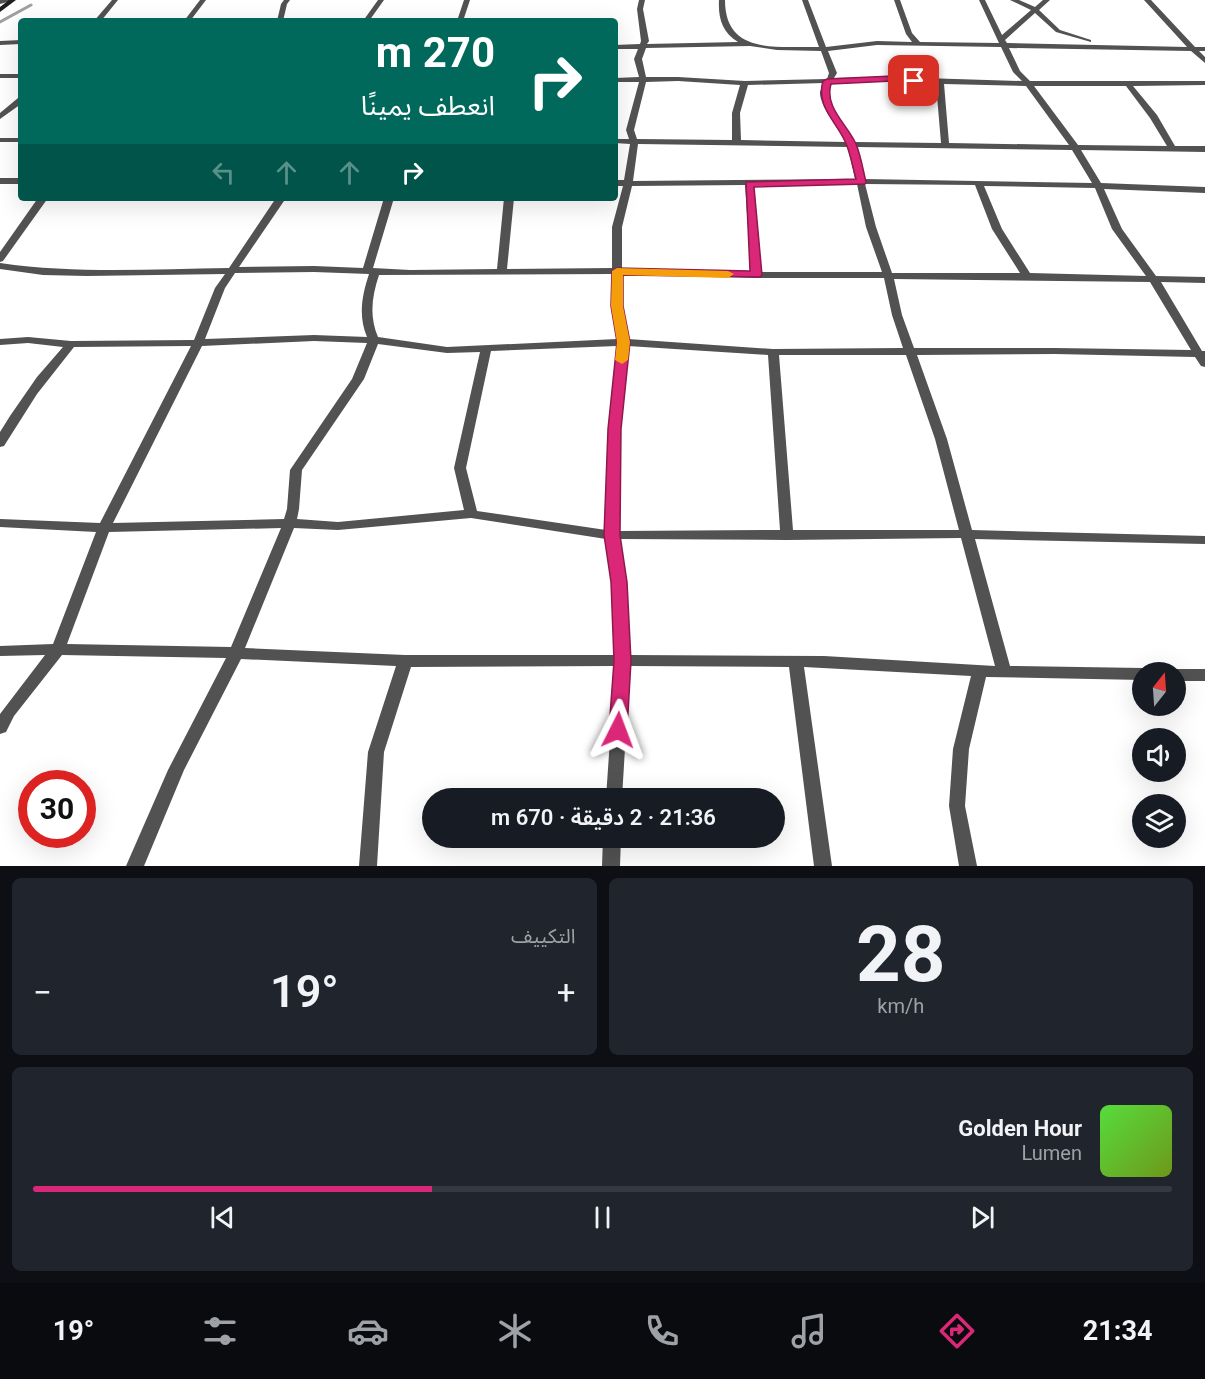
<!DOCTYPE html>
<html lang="ar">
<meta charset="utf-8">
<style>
body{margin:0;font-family:Roboto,"Noto Sans Arabic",sans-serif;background:#20242c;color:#f1f3f6;direction:rtl;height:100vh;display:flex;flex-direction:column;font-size:22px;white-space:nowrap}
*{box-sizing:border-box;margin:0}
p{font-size:20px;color:#9ea1a6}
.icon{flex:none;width:33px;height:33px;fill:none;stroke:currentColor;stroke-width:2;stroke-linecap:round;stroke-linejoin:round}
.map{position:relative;height:866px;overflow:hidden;direction:ltr}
.side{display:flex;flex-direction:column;gap:12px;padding:12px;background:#0d0f14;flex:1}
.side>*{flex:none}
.guide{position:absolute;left:18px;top:18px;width:600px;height:183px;border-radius:6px;box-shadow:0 6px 24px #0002;direction:rtl;background:#00695c;color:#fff;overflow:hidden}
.needle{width:39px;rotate:17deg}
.controls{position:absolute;left:1132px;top:662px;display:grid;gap:12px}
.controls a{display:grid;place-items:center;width:54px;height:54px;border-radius:50%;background:#171b24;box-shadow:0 6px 24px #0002;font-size:30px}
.speed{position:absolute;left:18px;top:770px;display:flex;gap:12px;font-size:30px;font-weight:700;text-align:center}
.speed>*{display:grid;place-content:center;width:78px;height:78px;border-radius:50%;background:#171b24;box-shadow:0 6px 24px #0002;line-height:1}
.speed .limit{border:9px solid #d22;background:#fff;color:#111}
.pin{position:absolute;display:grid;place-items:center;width:51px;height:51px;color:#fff;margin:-26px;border-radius:12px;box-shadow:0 3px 9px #0006}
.me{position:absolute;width:66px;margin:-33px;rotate:3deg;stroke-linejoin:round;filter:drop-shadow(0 0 4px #0008)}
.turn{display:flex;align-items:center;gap:21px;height:126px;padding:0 24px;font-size:27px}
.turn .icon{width:78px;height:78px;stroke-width:2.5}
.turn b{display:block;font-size:42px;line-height:51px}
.lanes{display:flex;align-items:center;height:57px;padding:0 24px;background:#0003;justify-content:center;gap:30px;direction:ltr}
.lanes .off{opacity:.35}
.big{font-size:45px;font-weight:600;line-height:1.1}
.side .card{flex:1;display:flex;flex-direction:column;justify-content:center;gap:9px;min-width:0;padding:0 21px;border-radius:9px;background:#20242c}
.side .dial{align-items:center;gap:0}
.dial b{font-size:78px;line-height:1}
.song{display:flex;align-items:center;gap:18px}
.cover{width:72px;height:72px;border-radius:9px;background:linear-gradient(135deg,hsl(110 70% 55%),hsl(80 70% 35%))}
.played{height:6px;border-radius:3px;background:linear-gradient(90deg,#db2777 35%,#363941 35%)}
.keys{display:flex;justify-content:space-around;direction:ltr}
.heat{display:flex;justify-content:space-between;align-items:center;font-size:33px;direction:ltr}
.side .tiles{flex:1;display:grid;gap:12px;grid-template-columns:1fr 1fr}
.card:last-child{grid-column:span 2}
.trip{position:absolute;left:422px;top:788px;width:363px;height:60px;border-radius:30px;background:#171b24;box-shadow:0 6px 24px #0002;font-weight:600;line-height:60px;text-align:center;direction:rtl}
.tabs{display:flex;height:96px;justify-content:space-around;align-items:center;background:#090b0e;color:#9ea1a6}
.tabs .icon{width:42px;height:42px}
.tabs .current{color:#db2777}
.tabs b{font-size:27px;color:#f1f3f6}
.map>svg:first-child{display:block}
</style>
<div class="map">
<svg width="1205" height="866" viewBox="0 0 1205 866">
<rect width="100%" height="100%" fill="#fff"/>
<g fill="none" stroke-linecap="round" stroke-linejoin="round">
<polyline stroke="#a0a0a0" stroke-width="3" points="0,22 31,5"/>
<g fill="#525252" fill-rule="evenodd">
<polygon points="0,0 15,0 0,4"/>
<polygon points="112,0 118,0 101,21 94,21"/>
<polygon points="200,0 206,0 190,21 184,21"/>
<polygon points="284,0 290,0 287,4 283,21 277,21 281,4"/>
<polygon points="378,0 384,0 369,21 363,21"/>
<polygon points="464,0 470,0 463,21 457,21"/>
<path d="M639 0H645L643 9 649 41 647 44 738 42C722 32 718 18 719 0H725C725 56 779 46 819 47L802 0H808L826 47 877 41 912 42 906 34 894 0H900L912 33 920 42 999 43 979 0H985L1002 35 1031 10 1010 0H1019L1035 7 1043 0H1050L1039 10 1060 30 1091 40V42L1056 32 1035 13 1005 40 1007 43 1187 47 1144 0H1151L1195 47H1205V51H1199L1205 57V63L1191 51 1009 48 1020 71 1030 81H1205V85L1133 86 1157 115 1175 146H1205V152L1081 150 1101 183 1205 187V193L1104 189 1122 229 1156 276 1205 277V283L1161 282 1202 351H1205V367L1201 366 1195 357 1055 354 917 355 947 439 972 530 1205 536V544L975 539 1010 666 1143 668 1149 672H1143V680L986 677 969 749 965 806 977 866H959L949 806 953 749 971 676 804 667 832 866H814L789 667 630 666 622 798H606L615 666 411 667 384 752 377 866H359L368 752 396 666 241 659 184 770 144 866H126L168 770 226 658 62 655 14 716 6 732 0 734V714L45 655 0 656V646L53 644 96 532 0 527V519L100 523 191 346 74 347 37 394 4 446 0 447V432L10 416 37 377 63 347 28 343 0 345V339L28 337 71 341 194 340 215 288 225 274 87 276 43 275 0 269V263C76 274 152 269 229 268L276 198H286L239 267 314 266 363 268 384 198H394L373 268 410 270 497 269 504 198H514L507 269 612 268V227L623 186H615V180H624L630 144 615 143V139H629L626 130 639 82H615V78L639 77 634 59 638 49H615V45L640 44 641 41 637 9ZM877 45 1001 47 1013 72 1022 81 893 77 834 78 837 73 828 51ZM750 46 777 50 821 51 829 73 827 79 745 81 678 77H646L642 59 646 48ZM678 81 740 85 732 113V140L637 139 634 130 646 82ZM893 81 936 84 941 143 854 142C847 130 827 105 828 92 828 92 832 84 832 83ZM824 83C824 84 820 91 820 92 819 105 839 129 846 142L741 140 740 113 748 85ZM944 84 1026 86 1069 145 949 143ZM1034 86H1126L1150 118 1167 146 1078 145ZM638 144 848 147 855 179 633 181ZM856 147 1072 150 1092 183 864 179ZM857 184 866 227 882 272H761L754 185ZM865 184 975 185 992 229 1020 273H892L876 227ZM745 185 751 272 622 268V227L632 186ZM984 186 1095 188 1112 229 1146 276 1030 273 1002 229ZM314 272 369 274C362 295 358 316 367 337L314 335 205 339 225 288 235 273ZM612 274V306L617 339 447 347 378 337C369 316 372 296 379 275ZM622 274 756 278H884L892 315 903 348 773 349 628 339 622 306ZM894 279 1150 282 1191 350 1055 348H914L902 315ZM314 341 367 343 352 379 290 470 287 509 284 519 113 523 202 346ZM378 344 447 353 480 352 454 468 464 510 338 522 297 519 299 509 302 470 364 379ZM617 346 609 429 606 530 477 511 466 468 491 351ZM628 346 768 355 780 530 619 531 621 429ZM779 355H906L935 439 959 530H793ZM471 518 606 539 612 582 615 655H405L245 648 294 528 338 530ZM281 528 231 647 67 644 109 532ZM961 538 995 666 824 656 630 655 626 582 619 539 787 540Z"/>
<polygon points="21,40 21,44 0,45 0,41"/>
<rect x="0" y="74" width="21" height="4"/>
<polygon points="18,98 21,98 21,104 0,119 0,113"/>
<rect x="0" y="138" width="21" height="4"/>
<rect x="0" y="178" width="21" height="6"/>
<polygon points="38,198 48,198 3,261 0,262 0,252"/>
<polygon points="1176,669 1205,669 1205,681 1176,681 1176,672 1170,672"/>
<polygon points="603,837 621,837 620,866 602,866"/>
</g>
<polygon fill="#1f1f1f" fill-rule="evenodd" points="9,0 16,0 0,12 0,7"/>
</g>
<path fill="#db2777" stroke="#8e194d" stroke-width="1.5" d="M893 76 918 81 914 83 893 81 831 84C824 107 847 124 856 144 861 156 863 170 866 182L865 184 754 187 762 275 760 277 623 275V306L630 342 621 429 620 535 627 582 631 661 627 730 625 735 618 737 612 735 609 730 614 661 611 582 604 535 608 429 617 342 611 306 612 271 617 268 750 271 746 182 856 179C853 168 851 157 847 146 839 123 815 108 823 81L827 79Z"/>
<polygon fill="#f59e0b" points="617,268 728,271 734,274 728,278 623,275 623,306 630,342 628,360 622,364 615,360 617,342 611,306 612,271"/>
</svg>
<div class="controls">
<a><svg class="needle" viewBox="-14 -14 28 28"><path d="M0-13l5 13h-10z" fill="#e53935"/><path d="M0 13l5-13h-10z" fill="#9ea1a6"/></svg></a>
<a><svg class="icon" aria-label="sound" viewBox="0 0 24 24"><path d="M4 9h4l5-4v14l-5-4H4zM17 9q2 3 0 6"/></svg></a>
<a><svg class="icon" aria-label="layers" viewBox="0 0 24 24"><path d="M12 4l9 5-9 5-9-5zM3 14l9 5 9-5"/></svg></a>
</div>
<div class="speed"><div class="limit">30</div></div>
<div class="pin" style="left:914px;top:81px;background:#d93025"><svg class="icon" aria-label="arrive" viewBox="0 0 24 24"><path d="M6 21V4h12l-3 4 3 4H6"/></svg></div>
<svg class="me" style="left:618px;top:730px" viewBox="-20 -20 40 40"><path d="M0-17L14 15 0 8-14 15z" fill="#db2777" stroke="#fff" stroke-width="4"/></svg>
<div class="trip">21:36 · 2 دقيقة · 670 m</div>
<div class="guide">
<div class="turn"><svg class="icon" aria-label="right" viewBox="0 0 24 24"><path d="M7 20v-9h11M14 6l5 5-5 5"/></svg><div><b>270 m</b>انعطف يمينًا</div></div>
<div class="lanes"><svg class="icon off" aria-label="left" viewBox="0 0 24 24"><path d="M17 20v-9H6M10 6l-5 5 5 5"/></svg><svg class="icon off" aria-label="ahead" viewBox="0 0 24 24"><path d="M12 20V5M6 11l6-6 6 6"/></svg><svg class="icon off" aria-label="ahead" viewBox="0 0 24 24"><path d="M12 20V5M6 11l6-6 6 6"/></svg><svg class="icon" aria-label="right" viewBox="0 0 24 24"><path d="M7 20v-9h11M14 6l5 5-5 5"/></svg></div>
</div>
</div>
<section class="side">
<div class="tiles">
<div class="card dial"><b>28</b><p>km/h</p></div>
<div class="card"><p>التكييف</p>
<div class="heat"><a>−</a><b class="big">19°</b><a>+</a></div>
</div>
<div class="card">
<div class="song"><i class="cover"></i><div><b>Golden Hour</b><p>Lumen</p></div></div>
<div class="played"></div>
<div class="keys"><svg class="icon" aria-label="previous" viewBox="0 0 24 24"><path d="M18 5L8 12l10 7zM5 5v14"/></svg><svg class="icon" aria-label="pause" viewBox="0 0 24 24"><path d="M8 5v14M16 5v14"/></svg><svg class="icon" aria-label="next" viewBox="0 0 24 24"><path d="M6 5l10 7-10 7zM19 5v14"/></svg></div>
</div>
</div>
</section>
<nav class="tabs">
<b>21:34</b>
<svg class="icon current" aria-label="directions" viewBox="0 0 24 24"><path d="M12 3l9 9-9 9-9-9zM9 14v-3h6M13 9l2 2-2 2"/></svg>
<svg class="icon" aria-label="music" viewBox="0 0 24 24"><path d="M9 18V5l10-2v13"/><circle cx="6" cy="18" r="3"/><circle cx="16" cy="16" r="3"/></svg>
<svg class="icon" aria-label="phone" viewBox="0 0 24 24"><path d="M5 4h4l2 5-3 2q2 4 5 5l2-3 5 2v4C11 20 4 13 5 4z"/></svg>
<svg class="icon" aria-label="climate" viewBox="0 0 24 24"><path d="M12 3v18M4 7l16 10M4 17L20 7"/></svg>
<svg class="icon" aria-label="car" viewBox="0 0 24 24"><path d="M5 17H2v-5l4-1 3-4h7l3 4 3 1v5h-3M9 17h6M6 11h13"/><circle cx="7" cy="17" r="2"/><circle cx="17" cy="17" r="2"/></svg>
<svg class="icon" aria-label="filters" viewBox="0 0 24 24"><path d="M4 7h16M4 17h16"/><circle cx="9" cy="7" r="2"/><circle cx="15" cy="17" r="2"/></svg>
<b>19°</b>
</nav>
